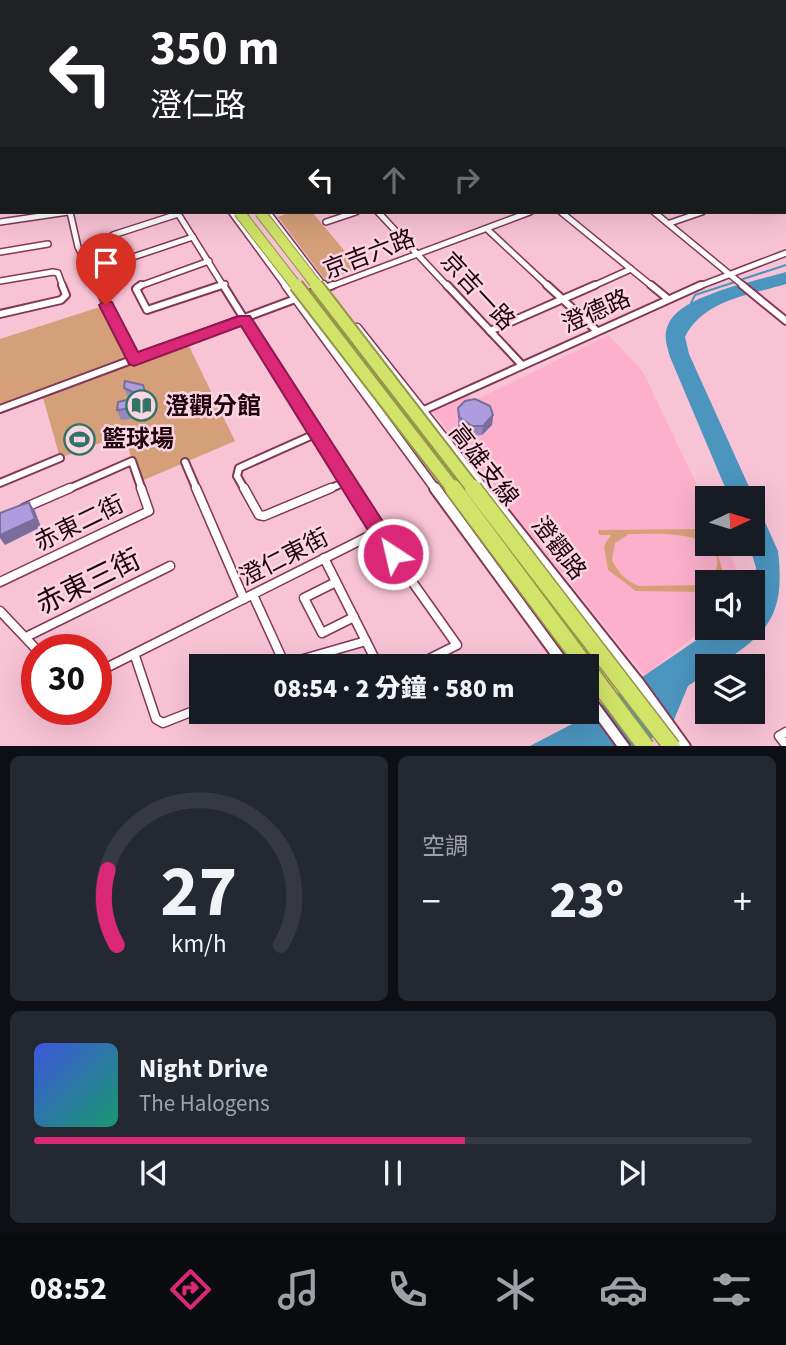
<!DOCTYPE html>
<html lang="zh-TW">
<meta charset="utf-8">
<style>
body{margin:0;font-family:"Source Sans 3","Noto Sans TC",sans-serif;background:#242831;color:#f1f3f6;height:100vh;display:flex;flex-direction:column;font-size:26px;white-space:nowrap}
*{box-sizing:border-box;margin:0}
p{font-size:23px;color:#9ea1a6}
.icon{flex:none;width:38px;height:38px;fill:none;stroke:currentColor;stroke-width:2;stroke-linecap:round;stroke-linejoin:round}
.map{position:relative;height:746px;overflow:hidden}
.drawer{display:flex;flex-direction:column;gap:10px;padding:10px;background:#0d0f14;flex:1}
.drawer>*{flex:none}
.banner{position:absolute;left:0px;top:0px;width:788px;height:214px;box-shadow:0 7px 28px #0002;background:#202124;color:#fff;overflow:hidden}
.needle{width:46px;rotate:86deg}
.tools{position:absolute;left:695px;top:486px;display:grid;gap:14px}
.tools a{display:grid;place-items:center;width:70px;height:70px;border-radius:0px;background:#171b24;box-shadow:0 7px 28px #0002;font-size:35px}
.speed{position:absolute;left:21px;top:634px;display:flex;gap:14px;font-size:35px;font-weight:700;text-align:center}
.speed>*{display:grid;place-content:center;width:91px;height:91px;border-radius:50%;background:#171b24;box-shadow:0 7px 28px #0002;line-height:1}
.speed .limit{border:10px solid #d22;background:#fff;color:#111}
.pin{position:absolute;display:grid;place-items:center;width:60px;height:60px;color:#fff;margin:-72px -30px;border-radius:50% 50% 50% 0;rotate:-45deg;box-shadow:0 0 7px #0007}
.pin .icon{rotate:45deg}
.me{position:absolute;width:77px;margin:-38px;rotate:325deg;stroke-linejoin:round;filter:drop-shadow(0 0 5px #0008)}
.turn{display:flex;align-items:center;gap:24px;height:147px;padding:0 35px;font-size:32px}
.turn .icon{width:91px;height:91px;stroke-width:2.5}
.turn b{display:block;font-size:49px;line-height:60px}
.lanes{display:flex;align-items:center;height:66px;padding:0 35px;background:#0003;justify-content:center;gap:35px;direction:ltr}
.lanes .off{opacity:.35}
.big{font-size:52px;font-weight:800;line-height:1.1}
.drawer .tile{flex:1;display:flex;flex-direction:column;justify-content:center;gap:10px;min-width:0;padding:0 24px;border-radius:10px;background:#242831}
.drawer .dial{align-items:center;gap:0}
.dial svg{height:182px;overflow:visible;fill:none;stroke:#363941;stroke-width:7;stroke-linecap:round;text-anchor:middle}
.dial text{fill:#f1f3f6;stroke:none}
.song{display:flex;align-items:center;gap:21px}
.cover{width:84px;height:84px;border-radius:10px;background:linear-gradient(135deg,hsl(230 70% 55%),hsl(160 70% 35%))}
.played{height:7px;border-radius:4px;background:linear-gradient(90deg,#db2777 60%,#363941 60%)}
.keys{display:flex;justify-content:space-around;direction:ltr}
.heat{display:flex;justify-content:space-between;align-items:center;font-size:38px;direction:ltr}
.drawer .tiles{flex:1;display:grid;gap:10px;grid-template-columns:1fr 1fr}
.tile:last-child{grid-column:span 2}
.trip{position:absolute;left:189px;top:654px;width:410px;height:70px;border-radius:0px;background:#171b24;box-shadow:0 7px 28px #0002;font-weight:800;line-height:70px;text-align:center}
.tab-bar{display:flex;height:112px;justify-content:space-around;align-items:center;background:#090b0e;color:#9ea1a6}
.tab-bar .icon{width:49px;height:49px}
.tab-bar .current{color:#db2777}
.tab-bar b{font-size:32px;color:#f1f3f6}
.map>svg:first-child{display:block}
</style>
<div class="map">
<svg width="786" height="747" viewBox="0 0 786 747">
<rect width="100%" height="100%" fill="#f9c3d6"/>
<polygon fill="#fcb0cb" points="609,335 643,372 707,506 707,544 725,544 741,579 741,583 707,583 707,626 645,676 432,411 468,394 473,401"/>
<g fill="#d59f79" fill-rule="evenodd">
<polygon points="291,212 312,212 359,268 326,281 278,217"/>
<polygon points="106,305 134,360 186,340 235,441 139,482 124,434 60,458 42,394 0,409 0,339"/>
<path d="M707 529V534L702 535 707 538V544L716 548 723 573 717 583H707V590L703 592 636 591 608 570 604 546 611 535H599L598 530ZM629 534C653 534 735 527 714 576L698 585 639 586C626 581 618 573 612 560L615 543Z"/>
</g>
<path fill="#4b95bf" d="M786 272V284C750 295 703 300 685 337L689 354 778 551C786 618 766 634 716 667H707V673L688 686 671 727 638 746 528 747 578 721 714 628H752L756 568 749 544H752V499H730L670 357C667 346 663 336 668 325 679 295 756 281 786 272Z"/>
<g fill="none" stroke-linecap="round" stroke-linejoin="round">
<g stroke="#4b95bf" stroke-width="2">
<polyline points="376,0 379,2"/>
<polyline points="740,280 786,265"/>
<polyline points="691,303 695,295 735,282"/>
</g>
<defs>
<g id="minor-far3">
<polyline points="176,0 178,2"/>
<polyline points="363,0 366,2"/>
<polyline points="386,0 389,2"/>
<polyline points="397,0 400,2"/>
<polyline points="441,0 449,2"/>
<polyline points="6,2 15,0"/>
<polyline points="119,2 129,0"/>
<polyline points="0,103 2,109"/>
</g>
<g id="minor-far2">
<polyline points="70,212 78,247 98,287"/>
<polyline points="177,212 224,287"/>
<polyline points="378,212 448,287"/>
<polyline points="561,212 653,287"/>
<polyline points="654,212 745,287"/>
<polyline points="178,214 113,235 109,238 114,253 124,260 193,237"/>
<polyline points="0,222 68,212"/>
<polyline points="326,222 356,212"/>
<polyline points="670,223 702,212"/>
<polyline points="487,229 549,287"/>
<polyline points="0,252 48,244"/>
<polyline points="0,281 53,272 58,273 63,287"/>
<polyline points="137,287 209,261"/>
<polyline points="217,287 225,284"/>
<polyline points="329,287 530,212"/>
<polyline points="591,287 631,269"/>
<polyline points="697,287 786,253"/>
</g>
<g id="minor-far1">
<polyline points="97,285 134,360"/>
<polyline points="141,285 136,289 147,310 222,285"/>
<polyline points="223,285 351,490"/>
<polyline points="447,285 522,365"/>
<polyline points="547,285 597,331"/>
<polyline points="651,285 668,299"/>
<polyline points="742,285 786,321"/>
<polyline points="0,314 61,300 66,295 62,285"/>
<polyline points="490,331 595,285"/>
<polyline points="0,409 333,285"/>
<polyline points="424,410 701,285"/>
<polyline points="185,462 197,490"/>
<polyline points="0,483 60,458"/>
<polyline points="66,490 132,461 142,490"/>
<polyline points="245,490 237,476 239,468 315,434"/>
<polyline points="327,490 345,482"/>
</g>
<g id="minor">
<polyline points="196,488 244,599"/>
<polyline points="244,488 259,515 264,516 331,488"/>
<polyline points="24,508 70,488"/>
<polyline points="377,532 457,645 413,667"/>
<polyline points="324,558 379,667"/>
<polyline points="0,582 149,511 141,488"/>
<polyline points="336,582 304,598 322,633 354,617"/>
<polyline points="253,595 285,665"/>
<polyline points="0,611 37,650"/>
<polyline points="26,637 170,566"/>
<polyline points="135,656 156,719 163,723 201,708"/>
<polyline points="286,664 366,641"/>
<polyline points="96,673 377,532 350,488"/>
<polyline points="786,732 779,736 786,745"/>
</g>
<g id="tertiary-far3">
<polyline points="611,0 613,2"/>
<polyline points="659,0 665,2"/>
<polyline points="696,2 700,0"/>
<polyline points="705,2 709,0"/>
</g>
<g id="tertiary-far2">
<polyline points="232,212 287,287"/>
<polyline points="267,212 324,287"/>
</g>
<g id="tertiary-far1">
<polyline points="286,285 436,490"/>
<polyline points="323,285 325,288"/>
<polyline points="357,328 485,490"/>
</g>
<g id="tertiary">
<polyline points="435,488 566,667"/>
<polyline points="484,488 638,682 685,747"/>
<polyline points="586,695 624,747"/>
</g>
<g id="motorway">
<polygon points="76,0 82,0 83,2 76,2"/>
<polygon points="88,0 94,0 95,2 88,2"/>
</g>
</defs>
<use href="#minor-far3" stroke="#823857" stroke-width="6"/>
<use href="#minor-far2" stroke="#823857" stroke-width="8"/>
<use href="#minor-far1" stroke="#823857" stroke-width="10"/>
<use href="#minor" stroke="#823857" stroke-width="11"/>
<use href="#tertiary-far3" stroke="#823857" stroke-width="8"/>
<use href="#tertiary-far2" stroke="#823857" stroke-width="9"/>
<use href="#tertiary-far1" stroke="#823857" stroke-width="11"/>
<use href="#tertiary" stroke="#823857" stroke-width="14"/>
<use href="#motorway" stroke="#94954a" stroke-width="4"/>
<use href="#minor-far3" stroke="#fff" stroke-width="3.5"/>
<use href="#minor-far2" stroke="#fff" stroke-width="5"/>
<use href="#minor-far1" stroke="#fff" stroke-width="6"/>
<use href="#minor" stroke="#fff" stroke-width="8"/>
<use href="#tertiary-far3" stroke="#fff" stroke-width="5"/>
<use href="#tertiary-far2" stroke="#fff" stroke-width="6"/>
<use href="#tertiary-far1" stroke="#fff" stroke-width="8"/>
<use href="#tertiary" stroke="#fff" stroke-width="10"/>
<use href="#motorway" fill="#d2e369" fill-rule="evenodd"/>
<defs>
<g id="motorway-bridge-far2">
<polyline points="239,212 297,287"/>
<polyline points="260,212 318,287"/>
</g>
<g id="motorway-bridge-far1">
<polyline points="296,285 454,490"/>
<polyline points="316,285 474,490"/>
</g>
<g id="motorway-bridge">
<polyline points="453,488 646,747"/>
<polyline points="473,488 672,747"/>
</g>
</defs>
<use href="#motorway-bridge-far2" stroke="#94954a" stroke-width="12" stroke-linecap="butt"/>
<use href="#motorway-bridge-far1" stroke="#94954a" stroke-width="16" stroke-linecap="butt"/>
<use href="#motorway-bridge" stroke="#94954a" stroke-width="19" stroke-linecap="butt"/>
<use href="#motorway-bridge-far2" stroke="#d2e369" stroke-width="10"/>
<use href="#motorway-bridge-far1" stroke="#d2e369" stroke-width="12"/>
<use href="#motorway-bridge" stroke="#d2e369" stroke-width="16"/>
</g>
<g fill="#9586bf">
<polygon points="143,385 149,405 137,418 121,420 117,410 130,399 128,397 124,388"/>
<polygon points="458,408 493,415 492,425 482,435 471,436 458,427"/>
</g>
<g fill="#796d9b">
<polygon points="0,166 2,166 2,176 0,177"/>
<polygon points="143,385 149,405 137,418 133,408"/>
<polygon points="493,415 492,425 482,435 483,426"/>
<polygon points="29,502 35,511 41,527 5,545 0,538 0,535"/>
</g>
<g fill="#ad9cde" stroke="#796d9b" stroke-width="2">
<rect x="0" y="156" width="2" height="10"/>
<polygon points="125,381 143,385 146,395 133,408 117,410 118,402 131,399 135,393 124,388"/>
<polygon points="475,399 490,406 493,415 483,426 472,426 459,417 458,408 465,401"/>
<polygon points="29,502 35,519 0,535 0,513"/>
</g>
<polygon fill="#db2777" stroke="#8e194d" stroke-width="2" points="106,300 112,302 138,352 239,316 250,316 400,548 403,554 400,561 393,563 387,561 241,326 134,366 129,364 99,305"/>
<defs>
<symbol id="library-ring" viewBox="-11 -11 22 22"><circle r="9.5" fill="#fbd6e2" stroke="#317465" stroke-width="1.5"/><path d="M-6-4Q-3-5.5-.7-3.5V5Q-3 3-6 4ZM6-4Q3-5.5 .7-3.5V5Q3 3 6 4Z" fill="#317465"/></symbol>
<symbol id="stadium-ring" viewBox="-11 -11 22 22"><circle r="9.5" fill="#fbd6e2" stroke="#317465" stroke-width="1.5"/><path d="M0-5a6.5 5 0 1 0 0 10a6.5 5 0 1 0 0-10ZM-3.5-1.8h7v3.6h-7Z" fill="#317465"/></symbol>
</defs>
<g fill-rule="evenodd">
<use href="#library-ring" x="124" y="388" width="35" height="35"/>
<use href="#stadium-ring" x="62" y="422" width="35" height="35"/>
</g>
<g text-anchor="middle" stroke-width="5" stroke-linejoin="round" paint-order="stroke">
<g font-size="24" fill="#200410" stroke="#fbd6e2">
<text transform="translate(369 254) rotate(-21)" y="8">京吉六路</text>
<text transform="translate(478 291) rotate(47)" y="8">京吉一路</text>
<text transform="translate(596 311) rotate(-24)" y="8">澄德路</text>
<text transform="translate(484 465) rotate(52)" y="8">高雄支線</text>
<text transform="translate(79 523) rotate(-26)" y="8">赤東二街</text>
<text transform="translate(559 548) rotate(52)" y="8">澄觀路</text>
<text transform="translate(284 557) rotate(-27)" y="8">澄仁東街</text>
</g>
<g font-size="24" font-weight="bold" fill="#200410" stroke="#fbd6e2" text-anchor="start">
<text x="165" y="414">澄觀分館</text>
<text x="102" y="447">籃球場</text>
</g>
<g font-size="28" fill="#200410" stroke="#fbd6e2">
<text transform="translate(88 581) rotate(-26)" y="10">赤東三街</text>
</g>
</g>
</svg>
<div class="tools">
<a><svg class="needle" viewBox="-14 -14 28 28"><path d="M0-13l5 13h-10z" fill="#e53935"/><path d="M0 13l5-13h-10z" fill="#9ea1a6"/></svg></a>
<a><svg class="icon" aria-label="sound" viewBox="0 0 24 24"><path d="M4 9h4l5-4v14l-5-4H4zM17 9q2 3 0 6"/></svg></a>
<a><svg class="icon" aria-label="layers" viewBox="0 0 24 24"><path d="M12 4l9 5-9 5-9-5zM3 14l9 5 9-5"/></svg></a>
</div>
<div class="speed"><div class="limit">30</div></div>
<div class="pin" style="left:106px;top:305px;background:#d93025"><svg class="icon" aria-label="arrive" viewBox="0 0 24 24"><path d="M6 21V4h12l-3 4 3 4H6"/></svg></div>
<svg class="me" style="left:393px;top:554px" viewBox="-20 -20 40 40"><circle r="17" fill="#db2777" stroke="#fff" stroke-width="3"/><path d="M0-11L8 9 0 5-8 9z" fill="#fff"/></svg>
<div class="trip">08:54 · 2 分鐘 · 580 m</div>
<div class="banner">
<div class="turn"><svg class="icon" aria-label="left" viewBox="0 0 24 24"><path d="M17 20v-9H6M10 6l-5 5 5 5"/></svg><div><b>350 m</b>澄仁路</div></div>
<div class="lanes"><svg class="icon" aria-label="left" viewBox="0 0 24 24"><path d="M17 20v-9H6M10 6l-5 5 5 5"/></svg><svg class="icon off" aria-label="ahead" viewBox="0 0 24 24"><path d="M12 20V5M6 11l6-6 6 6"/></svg><svg class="icon off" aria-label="right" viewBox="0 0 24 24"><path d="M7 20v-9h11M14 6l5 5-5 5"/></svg></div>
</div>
</div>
<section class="drawer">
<div class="tiles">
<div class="tile dial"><svg viewBox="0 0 100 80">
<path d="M14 69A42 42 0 1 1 86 69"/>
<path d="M14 69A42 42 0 0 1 10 36" stroke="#db2777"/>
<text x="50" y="56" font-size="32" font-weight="700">27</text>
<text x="50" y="72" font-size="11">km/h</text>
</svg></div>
<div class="tile"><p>空調</p>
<div class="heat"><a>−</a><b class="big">23°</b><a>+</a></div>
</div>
<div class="tile">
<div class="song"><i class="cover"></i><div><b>Night Drive</b><p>The Halogens</p></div></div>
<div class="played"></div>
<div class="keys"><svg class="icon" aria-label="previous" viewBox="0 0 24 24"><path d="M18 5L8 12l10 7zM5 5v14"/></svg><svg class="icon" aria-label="pause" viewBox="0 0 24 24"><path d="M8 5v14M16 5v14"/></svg><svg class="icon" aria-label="next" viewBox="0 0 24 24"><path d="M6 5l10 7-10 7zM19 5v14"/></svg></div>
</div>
</div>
</section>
<nav class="tab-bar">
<b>08:52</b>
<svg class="icon current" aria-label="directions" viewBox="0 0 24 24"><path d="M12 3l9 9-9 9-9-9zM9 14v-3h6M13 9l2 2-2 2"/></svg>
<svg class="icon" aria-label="music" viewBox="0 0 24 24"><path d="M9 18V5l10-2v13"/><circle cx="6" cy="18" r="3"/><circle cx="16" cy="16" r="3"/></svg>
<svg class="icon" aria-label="phone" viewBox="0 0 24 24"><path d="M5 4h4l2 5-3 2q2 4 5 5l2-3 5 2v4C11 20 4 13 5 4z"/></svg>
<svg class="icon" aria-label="climate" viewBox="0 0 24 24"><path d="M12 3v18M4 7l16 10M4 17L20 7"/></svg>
<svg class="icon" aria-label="car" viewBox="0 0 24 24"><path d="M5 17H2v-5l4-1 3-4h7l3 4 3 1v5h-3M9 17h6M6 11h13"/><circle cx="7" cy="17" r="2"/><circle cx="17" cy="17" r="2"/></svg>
<svg class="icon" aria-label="filters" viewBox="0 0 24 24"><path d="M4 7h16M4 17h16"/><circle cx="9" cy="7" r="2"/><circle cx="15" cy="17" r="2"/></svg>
</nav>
